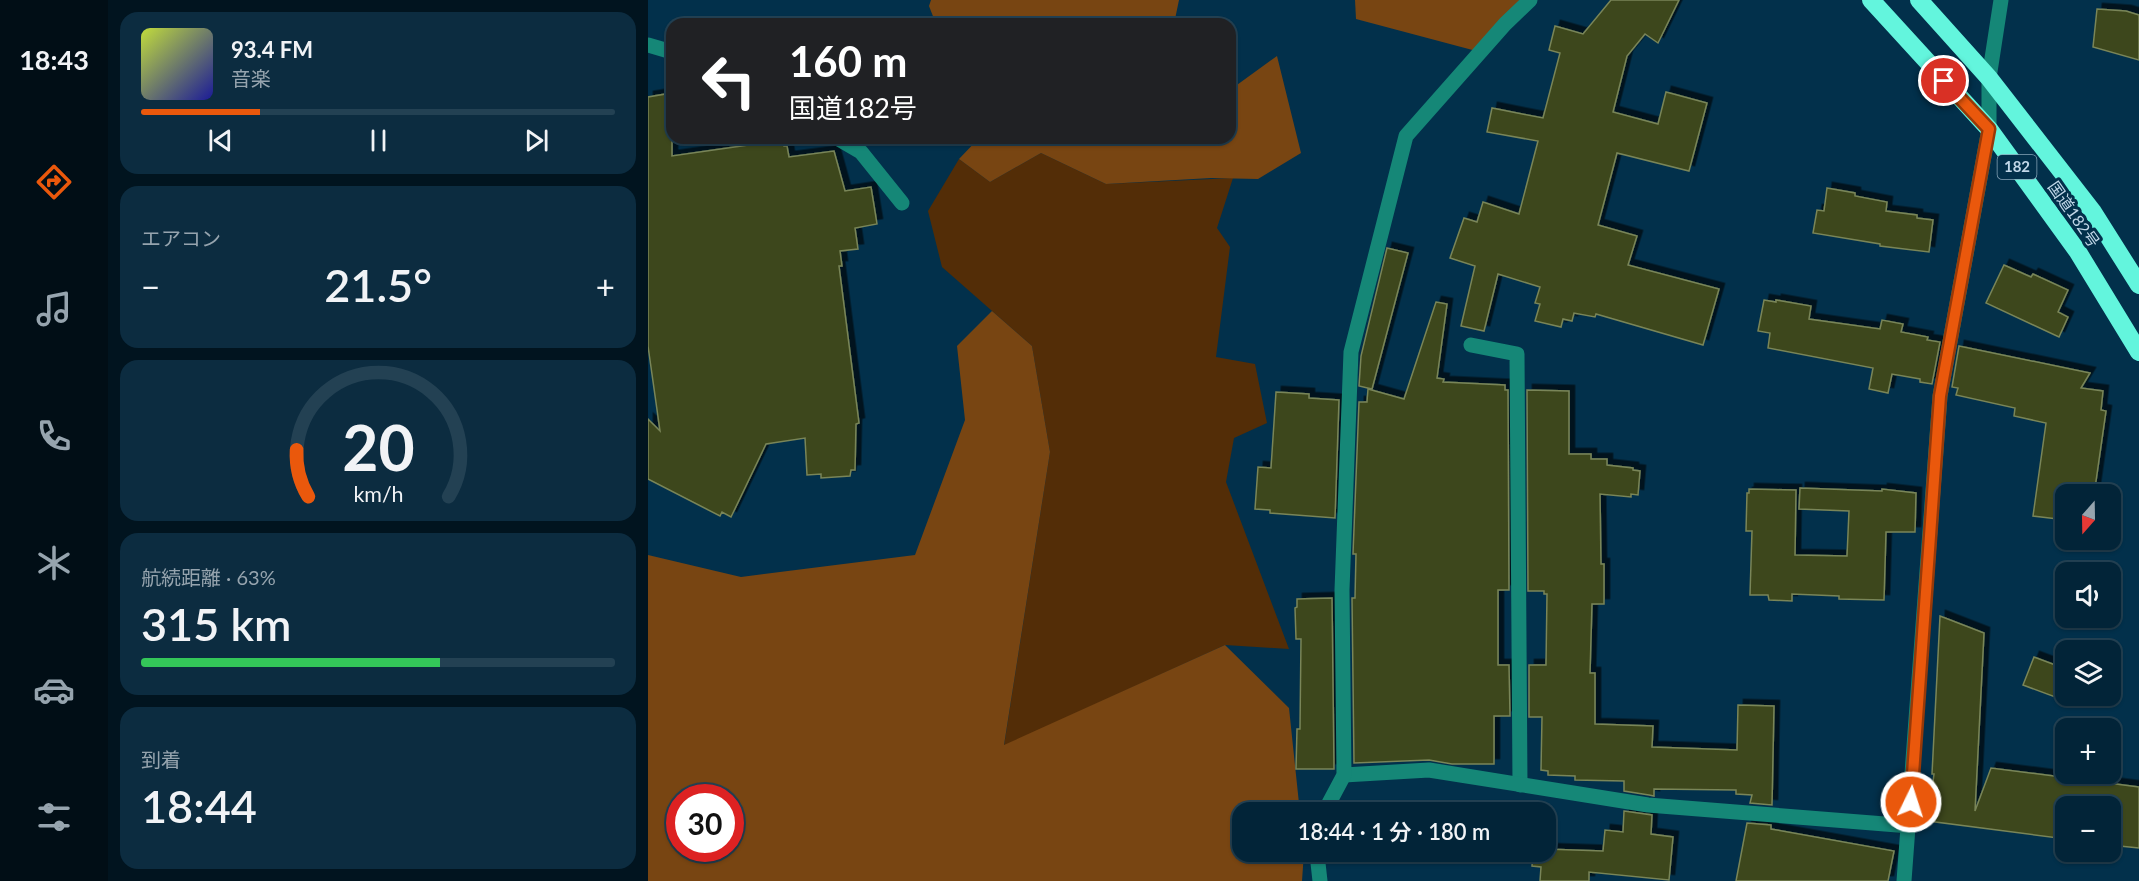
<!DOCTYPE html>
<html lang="ja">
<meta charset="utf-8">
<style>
body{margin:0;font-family:Lato,"Noto Sans JP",sans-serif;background:#0c2c40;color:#f1f3f6;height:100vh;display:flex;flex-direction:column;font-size:22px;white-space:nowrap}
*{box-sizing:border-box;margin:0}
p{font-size:20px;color:#96a4ae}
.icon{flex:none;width:33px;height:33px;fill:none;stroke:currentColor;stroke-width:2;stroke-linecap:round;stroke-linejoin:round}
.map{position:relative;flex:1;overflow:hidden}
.details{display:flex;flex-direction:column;gap:12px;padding:12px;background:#01141f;width:540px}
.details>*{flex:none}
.guide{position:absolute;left:18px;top:18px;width:570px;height:126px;border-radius:18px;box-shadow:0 2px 4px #0004,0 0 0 2px #234153;background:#202124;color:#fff;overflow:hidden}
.needle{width:39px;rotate:200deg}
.fabs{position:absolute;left:1407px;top:484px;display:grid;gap:12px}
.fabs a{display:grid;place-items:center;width:66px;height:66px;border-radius:12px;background:#022438;box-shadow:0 2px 4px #0004,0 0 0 2px #234153;font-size:30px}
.speed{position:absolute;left:18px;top:784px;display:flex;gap:12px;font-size:30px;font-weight:700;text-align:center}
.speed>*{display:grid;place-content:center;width:78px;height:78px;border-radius:50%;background:#022438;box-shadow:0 2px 4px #0004,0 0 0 2px #234153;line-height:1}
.speed .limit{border:9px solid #d22;background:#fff;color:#111}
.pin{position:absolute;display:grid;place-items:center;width:51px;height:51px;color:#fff;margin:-26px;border:3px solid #fff;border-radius:50%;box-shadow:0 2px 6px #0007}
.me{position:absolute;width:66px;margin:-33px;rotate:4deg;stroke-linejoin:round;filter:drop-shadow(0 0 4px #0008)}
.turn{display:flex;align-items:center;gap:21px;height:126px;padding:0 24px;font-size:27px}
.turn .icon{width:78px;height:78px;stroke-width:2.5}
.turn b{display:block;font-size:42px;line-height:51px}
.big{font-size:45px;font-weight:600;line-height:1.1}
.details .tile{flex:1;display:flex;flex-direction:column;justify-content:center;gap:9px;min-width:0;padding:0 21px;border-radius:18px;background:#0c2c40}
.details .dial{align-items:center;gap:0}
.dial svg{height:156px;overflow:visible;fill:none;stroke:#234153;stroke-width:7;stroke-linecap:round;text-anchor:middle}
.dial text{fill:#f1f3f6;stroke:none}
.song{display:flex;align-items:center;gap:18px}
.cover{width:72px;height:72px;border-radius:9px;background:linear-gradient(135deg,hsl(70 70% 55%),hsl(240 70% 35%))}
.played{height:6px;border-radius:3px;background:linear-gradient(90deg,#ea580c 25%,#234153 25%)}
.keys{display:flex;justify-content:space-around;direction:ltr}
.heat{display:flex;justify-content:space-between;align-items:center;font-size:33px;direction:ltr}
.charge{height:9px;border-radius:4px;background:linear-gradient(90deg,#34c759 63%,#234153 0)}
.trip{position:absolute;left:584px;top:802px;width:324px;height:60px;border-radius:18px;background:#022438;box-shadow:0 2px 4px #0004,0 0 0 2px #234153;font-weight:600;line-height:60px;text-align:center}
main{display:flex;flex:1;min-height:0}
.tabs{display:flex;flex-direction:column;width:108px;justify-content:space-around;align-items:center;background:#010e16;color:#96a4ae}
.tabs .icon{width:42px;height:42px}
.tabs .current{color:#ea580c}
.tabs b{font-size:27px;color:#f1f3f6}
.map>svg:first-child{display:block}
</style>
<main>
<nav class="tabs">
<b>18:43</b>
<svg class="icon current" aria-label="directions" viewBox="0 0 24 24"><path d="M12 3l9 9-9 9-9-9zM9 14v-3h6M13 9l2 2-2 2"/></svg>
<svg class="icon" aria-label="music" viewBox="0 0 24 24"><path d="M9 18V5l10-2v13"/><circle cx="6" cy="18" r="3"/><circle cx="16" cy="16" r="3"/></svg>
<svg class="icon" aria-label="phone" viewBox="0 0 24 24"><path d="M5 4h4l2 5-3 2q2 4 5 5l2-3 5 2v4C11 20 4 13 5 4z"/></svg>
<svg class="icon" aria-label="climate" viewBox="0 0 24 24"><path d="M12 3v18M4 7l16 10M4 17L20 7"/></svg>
<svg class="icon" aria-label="car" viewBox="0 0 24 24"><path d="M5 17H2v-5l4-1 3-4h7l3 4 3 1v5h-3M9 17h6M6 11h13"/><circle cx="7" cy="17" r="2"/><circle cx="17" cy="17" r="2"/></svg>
<svg class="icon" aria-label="filters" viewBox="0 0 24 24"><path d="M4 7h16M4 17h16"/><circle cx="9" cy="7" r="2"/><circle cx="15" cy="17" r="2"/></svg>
</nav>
<section class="details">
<div class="tile">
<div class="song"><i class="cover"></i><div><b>93.4 FM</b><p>音楽</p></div></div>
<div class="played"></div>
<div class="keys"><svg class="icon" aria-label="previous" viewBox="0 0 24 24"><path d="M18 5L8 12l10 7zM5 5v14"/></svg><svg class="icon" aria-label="pause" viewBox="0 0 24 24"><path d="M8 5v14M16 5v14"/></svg><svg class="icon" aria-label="next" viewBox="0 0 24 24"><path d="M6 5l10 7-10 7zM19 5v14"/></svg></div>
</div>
<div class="tile"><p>エアコン</p>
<div class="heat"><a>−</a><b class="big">21.5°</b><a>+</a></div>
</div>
<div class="tile dial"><svg viewBox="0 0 100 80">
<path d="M14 69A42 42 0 1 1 86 69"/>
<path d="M14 69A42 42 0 0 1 8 45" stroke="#ea580c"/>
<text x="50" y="56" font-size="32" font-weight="700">20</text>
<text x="50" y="72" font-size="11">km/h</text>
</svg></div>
<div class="tile"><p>航続距離 · 63%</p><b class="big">315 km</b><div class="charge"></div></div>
<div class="tile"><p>到着</p><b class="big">18:44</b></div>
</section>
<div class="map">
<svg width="1491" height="881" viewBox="0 0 1491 881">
<defs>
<filter id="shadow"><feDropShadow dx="5.5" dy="-5.5" stdDeviation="0" flood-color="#0009"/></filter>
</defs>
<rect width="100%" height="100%" fill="#02304b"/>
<polygon fill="#532d07" points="393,153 458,184 585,178 569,228 582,247 568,357 607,364 619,423 586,438 578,482 641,649 577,645 356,746 402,452 384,346 294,267 280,211 311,159 342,182"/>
<g fill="#784512" fill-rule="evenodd">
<polygon points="283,0 531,0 526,24 288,24 281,6"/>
<polygon points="707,0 880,0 832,52 708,19"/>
<polygon points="629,56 653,153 610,179 563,178 458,184 393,153 342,182 311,159 331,138 582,138 582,90"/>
<path d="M344 311 384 346 402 452 356 745 577 645 641 708 652 813H594V852H656L654 881H0V555L93 577 267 555 317 420 309 346ZM32 798H82V849H32Z"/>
</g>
<g fill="#3d461b" stroke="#798558" stroke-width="1.5" filter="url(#shadow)">
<polygon points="963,0 1031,0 1010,43 997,34 979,56 965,112 1010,124 1018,92 1059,103 1041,171 969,153 950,225 989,236 980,265 1071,289 1055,345 948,314 947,317 926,313 924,321 915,319 913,327 887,321 892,304 887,303 892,287 850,274 836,331 813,326 827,266 802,258 816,218 829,222 835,202 871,214 890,141 839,132 844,108 895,118 912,53 901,50 907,26 935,34"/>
<polygon points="1449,9 1478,11 1491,15 1491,60 1445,47"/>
<polygon points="24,93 24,156 107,144 106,138 135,138 136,146 139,146 141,157 186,151 197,191 223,187 229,224 207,228 210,249 192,251 194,266 191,266 211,423 208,424 207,470 203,470 202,476 173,478 173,474 159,475 157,438 118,444 83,517 74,512 72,516 0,479 0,419 12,431 0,346 0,97"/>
<polygon points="1179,188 1207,193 1207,196 1239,202 1238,211 1269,215 1269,218 1285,220 1281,252 1232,246 1232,244 1165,233 1169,210 1176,211"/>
<polygon points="739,248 760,253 724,389 711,386 713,356"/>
<polygon points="1356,265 1383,277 1385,274 1420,290 1410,312 1420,317 1411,337 1338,303"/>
<polygon points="1116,300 1128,302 1128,300 1163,306 1161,319 1232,329 1234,320 1255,324 1253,332 1280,337 1279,340 1292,342 1284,384 1272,382 1272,379 1244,374 1240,393 1221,389 1225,368 1120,348 1122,333 1110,331"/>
<polygon points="788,302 799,304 789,378 796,379 795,382 857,385 857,390 860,390 861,590 850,590 850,665 861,665 862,716 846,716 846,764 804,764 781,760 706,763 704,598 707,598 708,554 705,554 711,402 719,402 720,389 756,399"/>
<polygon points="1311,346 1442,373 1433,388 1455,391 1453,410 1458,411 1446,495 1418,495 1418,520 1385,516 1398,423 1366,416 1367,408 1308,395 1310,388 1304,387"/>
<polygon points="879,390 921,391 921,454 943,454 943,459 959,459 959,465 985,468 985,470 992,471 990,495 983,494 983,497 952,494 953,564 956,564 956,604 944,604 942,673 947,673 947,724 1005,726 1004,747 1089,750 1090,705 1126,706 1124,805 1102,803 1104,795 1088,794 1088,790 1006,789 1006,796 1001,795 976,791 976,781 927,780 927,776 900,775 900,771 893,770 894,717 881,717 881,665 898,665 899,594 896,594 896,591 880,591"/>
<polygon points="628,392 661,394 661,398 691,400 687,518 622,513 622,510 607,509 610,467 623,468"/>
<polygon points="1152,488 1234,491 1234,489 1268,493 1267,532 1238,532 1236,600 1191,599 1191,596 1144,594 1144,601 1121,600 1120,595 1102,595 1104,531 1098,531 1099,493 1101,493 1101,489 1148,490 1147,555 1199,556 1201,511 1151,509"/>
<polygon points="684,598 686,769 648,769 649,729 652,729 653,639 648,639 647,608 649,607 649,599"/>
<polygon points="1292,616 1336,633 1327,811 1343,768 1491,787 1491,848 1462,845 1462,807 1418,807 1418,839 1280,821 1286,774 1284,774"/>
<polygon points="1386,657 1418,669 1418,701 1375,685"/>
<polygon points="976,811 1004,815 1003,834 1025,837 1021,880 941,872 941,881 892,881 893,867 884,866 885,852 897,852 897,849 955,851 957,830 975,832"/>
<polygon points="1099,823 1123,825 1123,829 1246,851 1240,881 1088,881"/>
</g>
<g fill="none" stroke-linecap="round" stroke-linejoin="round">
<g stroke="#158777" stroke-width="15">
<polyline points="0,45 24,52"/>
<polyline points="189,138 213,152 254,203"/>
<polyline points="823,345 869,354 872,785"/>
<polyline points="696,775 781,770 1000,805 1262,826"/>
<polyline points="679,813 680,805 696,775 694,590 703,352 758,136 857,24 882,0"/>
<polyline points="672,881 670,863 672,852"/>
<polyline points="1256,881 1292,396 1341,129 1341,78 1353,0"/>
</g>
<g stroke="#63f5dd" stroke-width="18">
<polyline points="1223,0 1341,129 1430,252 1491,352"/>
<polyline points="1271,0 1341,78 1445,212 1491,285"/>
</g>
</g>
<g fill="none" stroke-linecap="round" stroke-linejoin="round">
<defs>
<polyline id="route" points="1263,802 1292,396 1341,129 1296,81"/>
</defs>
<use href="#route" stroke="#983908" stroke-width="15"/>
<use href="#route" stroke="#ea580c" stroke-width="10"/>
</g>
<g text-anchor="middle" stroke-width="6" stroke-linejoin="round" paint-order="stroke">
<rect fill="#02304b" stroke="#88a5b9" stroke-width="1.5" x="1349.5" y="155" width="39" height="24" rx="4.5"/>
<g font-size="15" font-weight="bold" fill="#c1d7e8">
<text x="1369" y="172">182</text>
</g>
<g font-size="16" fill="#c1d7e8" stroke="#02304b">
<text transform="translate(1426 214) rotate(55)" y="6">国道182号</text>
</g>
</g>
</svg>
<div class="fabs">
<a><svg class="needle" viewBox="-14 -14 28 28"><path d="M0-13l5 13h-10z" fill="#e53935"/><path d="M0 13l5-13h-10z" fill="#96a4ae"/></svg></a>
<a><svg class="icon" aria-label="sound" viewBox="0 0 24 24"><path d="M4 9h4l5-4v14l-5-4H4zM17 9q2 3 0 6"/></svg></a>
<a><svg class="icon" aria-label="layers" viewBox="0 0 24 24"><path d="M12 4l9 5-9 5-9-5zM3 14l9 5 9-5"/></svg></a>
<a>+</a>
<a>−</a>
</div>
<div class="speed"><div class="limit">30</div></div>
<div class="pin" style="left:1296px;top:81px;background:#d93025"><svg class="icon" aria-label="arrive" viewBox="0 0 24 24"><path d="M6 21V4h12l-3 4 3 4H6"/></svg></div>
<svg class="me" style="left:1263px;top:802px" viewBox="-20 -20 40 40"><circle r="17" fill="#ea580c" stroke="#fff" stroke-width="3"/><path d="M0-11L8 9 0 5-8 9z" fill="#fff"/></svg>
<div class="trip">18:44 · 1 分 · 180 m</div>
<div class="guide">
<div class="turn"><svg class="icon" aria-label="left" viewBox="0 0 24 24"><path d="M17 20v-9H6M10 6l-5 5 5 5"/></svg><div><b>160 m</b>国道182号</div></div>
</div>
</div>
</main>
